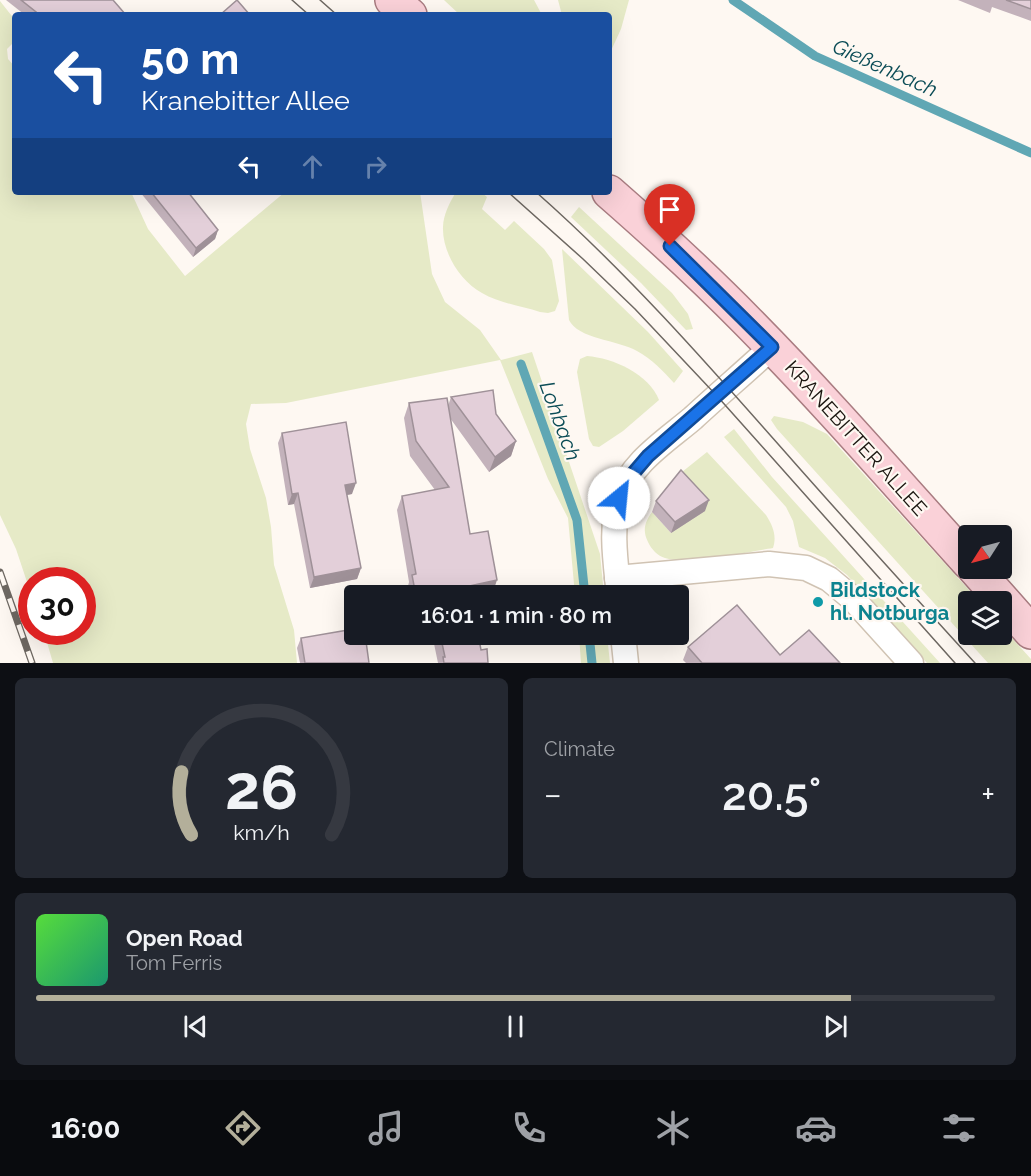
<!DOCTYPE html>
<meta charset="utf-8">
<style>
body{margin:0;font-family:Raleway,sans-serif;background:#242831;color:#f1f3f6;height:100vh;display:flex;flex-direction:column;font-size:22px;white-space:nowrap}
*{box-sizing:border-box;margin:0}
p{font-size:20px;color:#9ea1a6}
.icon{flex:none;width:33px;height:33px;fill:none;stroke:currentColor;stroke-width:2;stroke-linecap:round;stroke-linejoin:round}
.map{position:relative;height:663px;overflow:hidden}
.panel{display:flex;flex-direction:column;gap:15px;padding:15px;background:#0d0f14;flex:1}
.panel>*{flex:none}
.hud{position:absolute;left:12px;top:12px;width:600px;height:183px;border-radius:6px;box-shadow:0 6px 24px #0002;background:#1a4fa0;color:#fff;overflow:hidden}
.needle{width:39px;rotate:234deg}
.buttons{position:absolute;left:958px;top:525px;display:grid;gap:12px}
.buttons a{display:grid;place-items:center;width:54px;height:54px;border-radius:6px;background:#171b24;box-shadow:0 6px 24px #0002;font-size:30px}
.speed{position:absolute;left:18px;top:567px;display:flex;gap:12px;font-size:30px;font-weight:700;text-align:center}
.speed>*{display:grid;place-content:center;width:78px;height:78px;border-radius:50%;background:#171b24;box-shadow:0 6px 24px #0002;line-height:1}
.speed .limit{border:9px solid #d22;background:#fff;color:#111}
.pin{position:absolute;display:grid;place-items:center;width:51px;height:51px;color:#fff;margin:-62px -26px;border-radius:50% 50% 50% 0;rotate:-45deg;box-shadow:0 0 6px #0007}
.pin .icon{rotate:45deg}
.me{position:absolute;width:66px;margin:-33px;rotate:28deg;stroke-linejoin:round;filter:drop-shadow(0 0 4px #0008)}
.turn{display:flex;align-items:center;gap:21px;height:126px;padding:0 30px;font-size:27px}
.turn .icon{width:78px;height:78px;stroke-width:2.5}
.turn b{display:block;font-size:42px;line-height:51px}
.lanes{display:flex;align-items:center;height:57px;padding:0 30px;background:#0003;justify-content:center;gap:30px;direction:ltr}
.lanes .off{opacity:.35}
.big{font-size:45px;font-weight:600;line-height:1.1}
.panel .widget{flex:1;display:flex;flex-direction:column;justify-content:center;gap:9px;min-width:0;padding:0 21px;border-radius:9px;background:#242831}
.panel .dial{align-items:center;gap:0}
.dial svg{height:156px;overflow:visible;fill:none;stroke:#363941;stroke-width:7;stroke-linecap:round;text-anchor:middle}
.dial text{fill:#f1f3f6;stroke:none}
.song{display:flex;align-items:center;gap:18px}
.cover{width:72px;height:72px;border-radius:9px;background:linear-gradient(135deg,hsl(110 70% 55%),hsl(160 70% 35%))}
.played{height:6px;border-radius:3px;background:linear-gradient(90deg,#b3af9a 85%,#363941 85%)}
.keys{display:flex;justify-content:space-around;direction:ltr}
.heat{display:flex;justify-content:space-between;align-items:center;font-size:33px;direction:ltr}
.panel .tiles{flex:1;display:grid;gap:15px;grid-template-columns:1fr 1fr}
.widget:last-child{grid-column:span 2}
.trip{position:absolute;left:344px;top:585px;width:345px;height:60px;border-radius:6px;background:#171b24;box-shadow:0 6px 24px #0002;font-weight:600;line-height:60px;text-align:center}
.dock{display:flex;height:96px;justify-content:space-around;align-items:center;background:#090b0e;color:#9ea1a6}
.dock .icon{width:42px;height:42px}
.dock .current{color:#b3af9a}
.dock b{font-size:27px;color:#f1f3f6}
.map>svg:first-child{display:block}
</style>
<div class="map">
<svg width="1031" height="663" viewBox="0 0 1031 663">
<rect width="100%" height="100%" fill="#fef8f2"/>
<g fill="#e6eac7">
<polygon points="444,0 534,0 542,15 460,15"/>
<polygon points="558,0 629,0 621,29 609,55 609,15 562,15"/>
<polygon points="0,1 15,20 15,41 7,49 8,59 15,67 15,192 131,192 148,229 185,276 285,192 420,192 432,274 445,302 480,330 501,360 532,352 600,554 604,595 575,595 568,518 548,479 500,360 286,403 251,404 246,424 250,449 266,498 271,527 274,565 294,630 297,663 53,663 44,632 82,632 82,580 32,580 31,594 16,549 0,515"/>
<path d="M456 192H481L487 197 482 209 505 230 514 221 544 249 552 260 559 301 555 311 548 313 540 312C521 306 499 303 482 293 460 281 442 252 443 227 443 215 450 202 456 192Z"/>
<polygon points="579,207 672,293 688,314 693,329 686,330 641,283 571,217"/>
<path d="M562 249 648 332 683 371 674 383C663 371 652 359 637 351 618 340 578 339 569 320Z"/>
<path d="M587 356C613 358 649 374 659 400L623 431 599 447 593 446 589 439 577 372 580 359Z"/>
<polygon points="774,416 803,422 827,434 979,601 969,602 969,634 1002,634 1002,627 1031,659 1031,663 988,663 777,429 771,420"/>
<polygon points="734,429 772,477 940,663 927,663 847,575 825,558 799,547 793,521 786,507 724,437"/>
<path d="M707 452 766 515C773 526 777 536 773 548 748 552 687 566 665 558 658 556 651 549 648 542 642 530 645 522 652 512L671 533 682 472Z"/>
<polygon points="579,635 607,635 610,663 581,663"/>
</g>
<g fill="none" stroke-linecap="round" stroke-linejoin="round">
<g stroke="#60a7b4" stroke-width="9">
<polyline points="733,0 815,56 1031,153"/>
<polyline points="521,364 577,520 585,596"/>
<polyline points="589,634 592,663"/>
</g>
<defs>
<g id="street">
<polyline points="617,578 769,564 806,568 829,579 853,599 911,663"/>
<path d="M619 596C616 564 610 530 619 499 630 463 666 441 693 418 719 394 746 371 772 347"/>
<polyline points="623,634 626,663"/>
</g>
<g id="primary">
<polyline points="392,0 410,15"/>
<path d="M609 192C657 234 704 277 748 322 825 400 896 482 969 563"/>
<polyline points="974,568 1031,632"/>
</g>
</defs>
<use href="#street" stroke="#d0c3b3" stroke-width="27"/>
<use href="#primary" stroke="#a97c81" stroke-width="36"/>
<use href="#street" stroke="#fff" stroke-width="24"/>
<use href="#primary" stroke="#fad1d8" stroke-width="33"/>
<g stroke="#6e6862" stroke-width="1.5">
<polyline points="292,0 309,15"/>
<polyline points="320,0 337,15"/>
<polyline points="508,192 583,259 635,309 717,396 955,663"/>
<path d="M536 192C629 274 711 368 793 461 853 529 914 596 975 663"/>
</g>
<defs>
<polyline id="rail" points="0,572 32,663"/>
</defs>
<use href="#rail" stroke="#6e6862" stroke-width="7"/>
<use href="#rail" stroke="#fef8f2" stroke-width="4.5" stroke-dasharray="14" stroke-linecap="butt"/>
</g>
<g fill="#c3b2bb">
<polygon points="6,0 113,0 126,15 25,15"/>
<polygon points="958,0 1031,0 1031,21 992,7 990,13"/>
<polygon points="140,192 188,192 218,230 215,239 193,257"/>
<polygon points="451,397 496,414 516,441 511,456 489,472 450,418 470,534 492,595 408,596 407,590 409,582 397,510 402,496 435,490 410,456 404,418 409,403 448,406"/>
<polygon points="282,433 352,494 347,495 361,568 357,579 310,588 294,504 288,505 278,443"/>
<polygon points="656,501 705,511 671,533 652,512"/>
<polygon points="432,634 478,634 481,650 488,663 438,663"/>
<polygon points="301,638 369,663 300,663 297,648"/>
<polygon points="688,647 780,655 840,663 686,663 683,660"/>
</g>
<g fill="#9f9198">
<polygon points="218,230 215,239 193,257 196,248"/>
<polygon points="516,441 511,456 489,472 495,457"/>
<polygon points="356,483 352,494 341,496 345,485"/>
<polygon points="298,493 294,504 288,505 292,494"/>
<polygon points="709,500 705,511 671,533 675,522"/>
<polygon points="361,568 357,579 310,588 314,577"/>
<polygon points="497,580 492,595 465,596 469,586"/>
</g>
<g fill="#e3cfd9" stroke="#9f9198" stroke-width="1.5">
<polygon points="21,0 113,0 126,15 40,15"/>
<polygon points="237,0 250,15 220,15"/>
<polygon points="1006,0 1031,0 1031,9"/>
<polygon points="151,192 188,192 218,230 196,248"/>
<polygon points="493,390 496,414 516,441 495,457 451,397"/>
<polygon points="447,398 470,534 488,531 497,580 469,586 471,596 416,596 412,575 416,574 402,496 449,487 416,441 409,403"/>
<polygon points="346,422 356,483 345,485 361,568 314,577 298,493 292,494 282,433"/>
<polygon points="681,470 709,500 675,522 656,501"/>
<polygon points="737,605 780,655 809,630 840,663 702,663 688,647"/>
<polygon points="354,629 354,634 365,634 369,663 305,663 301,638"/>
<polygon points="440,634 478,634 481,650 487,649 488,663 444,663 443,657 445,657"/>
</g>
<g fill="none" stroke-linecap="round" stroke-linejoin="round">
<defs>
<polyline id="route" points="619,498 630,477 648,456 772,347 670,246"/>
</defs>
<use href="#route" stroke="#114b97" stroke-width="15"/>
<use href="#route" stroke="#1a73e8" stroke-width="10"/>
</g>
<circle fill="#0f9aa8" stroke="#fef8f2" stroke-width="2" cx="818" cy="602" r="6"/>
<g text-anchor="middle" stroke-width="4.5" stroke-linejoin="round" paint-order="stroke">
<g font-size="20" fill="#1b1610" stroke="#fef8f2">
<text transform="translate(856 438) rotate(48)" y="7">KRANEBITTER ALLEE</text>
</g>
<g font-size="20" font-weight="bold" fill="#0d838f" stroke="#fef8f2" text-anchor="start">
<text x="830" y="597">Bildstock<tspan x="830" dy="23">hl. Notburga</tspan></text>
</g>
<g font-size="21" font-style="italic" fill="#0b4c56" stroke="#fef8f2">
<text transform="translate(885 68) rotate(24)" y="7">Gießenbach</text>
<text transform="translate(560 421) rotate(70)" y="7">Lohbach</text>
</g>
</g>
</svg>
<div class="buttons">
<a><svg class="needle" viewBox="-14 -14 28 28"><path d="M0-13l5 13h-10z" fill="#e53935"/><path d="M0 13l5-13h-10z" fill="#9ea1a6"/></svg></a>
<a><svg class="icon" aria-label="layers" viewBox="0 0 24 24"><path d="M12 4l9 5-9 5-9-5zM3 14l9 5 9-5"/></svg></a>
</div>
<div class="speed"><div class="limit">30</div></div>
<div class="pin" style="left:670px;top:246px;background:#d93025"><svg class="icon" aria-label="arrive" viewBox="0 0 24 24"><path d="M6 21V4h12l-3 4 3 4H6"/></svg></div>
<svg class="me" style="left:619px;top:498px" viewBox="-20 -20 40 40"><circle r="19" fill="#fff"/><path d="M0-13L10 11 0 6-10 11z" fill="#1a73e8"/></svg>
<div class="trip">16:01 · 1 min · 80 m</div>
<div class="hud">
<div class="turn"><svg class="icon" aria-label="left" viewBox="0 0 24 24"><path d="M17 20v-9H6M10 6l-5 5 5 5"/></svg><div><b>50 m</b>Kranebitter Allee</div></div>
<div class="lanes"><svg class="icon" aria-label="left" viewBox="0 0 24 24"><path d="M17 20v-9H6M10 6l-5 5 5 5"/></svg><svg class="icon off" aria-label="ahead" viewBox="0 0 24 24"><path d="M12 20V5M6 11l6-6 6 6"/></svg><svg class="icon off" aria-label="right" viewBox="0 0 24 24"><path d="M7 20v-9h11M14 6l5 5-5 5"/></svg></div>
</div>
</div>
<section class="panel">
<div class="tiles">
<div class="widget dial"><svg viewBox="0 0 100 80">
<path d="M14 69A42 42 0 1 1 86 69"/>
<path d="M14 69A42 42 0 0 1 9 37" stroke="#b3af9a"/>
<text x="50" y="56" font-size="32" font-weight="700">26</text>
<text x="50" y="72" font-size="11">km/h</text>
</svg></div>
<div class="widget"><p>Climate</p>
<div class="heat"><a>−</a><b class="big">20.5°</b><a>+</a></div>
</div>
<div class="widget">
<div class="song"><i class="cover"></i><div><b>Open Road</b><p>Tom Ferris</p></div></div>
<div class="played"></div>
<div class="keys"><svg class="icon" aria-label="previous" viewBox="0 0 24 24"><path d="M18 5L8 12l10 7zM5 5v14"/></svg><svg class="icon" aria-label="pause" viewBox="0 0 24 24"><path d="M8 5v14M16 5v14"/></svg><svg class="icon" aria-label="next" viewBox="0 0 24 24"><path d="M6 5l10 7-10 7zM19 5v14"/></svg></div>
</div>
</div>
</section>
<nav class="dock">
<b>16:00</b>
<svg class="icon current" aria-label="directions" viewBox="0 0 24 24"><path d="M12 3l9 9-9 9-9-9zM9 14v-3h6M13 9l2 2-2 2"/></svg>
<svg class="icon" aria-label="music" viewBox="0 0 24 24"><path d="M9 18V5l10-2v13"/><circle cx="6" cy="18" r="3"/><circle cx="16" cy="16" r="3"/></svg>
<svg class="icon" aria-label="phone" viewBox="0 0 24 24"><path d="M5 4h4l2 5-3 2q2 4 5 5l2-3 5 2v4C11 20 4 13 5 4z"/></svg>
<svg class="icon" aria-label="climate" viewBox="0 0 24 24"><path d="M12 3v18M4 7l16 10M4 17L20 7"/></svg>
<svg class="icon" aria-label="car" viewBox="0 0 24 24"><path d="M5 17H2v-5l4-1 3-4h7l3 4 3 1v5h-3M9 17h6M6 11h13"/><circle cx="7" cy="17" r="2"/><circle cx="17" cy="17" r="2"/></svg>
<svg class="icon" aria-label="filters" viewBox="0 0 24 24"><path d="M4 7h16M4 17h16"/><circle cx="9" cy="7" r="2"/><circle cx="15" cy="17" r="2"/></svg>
</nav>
